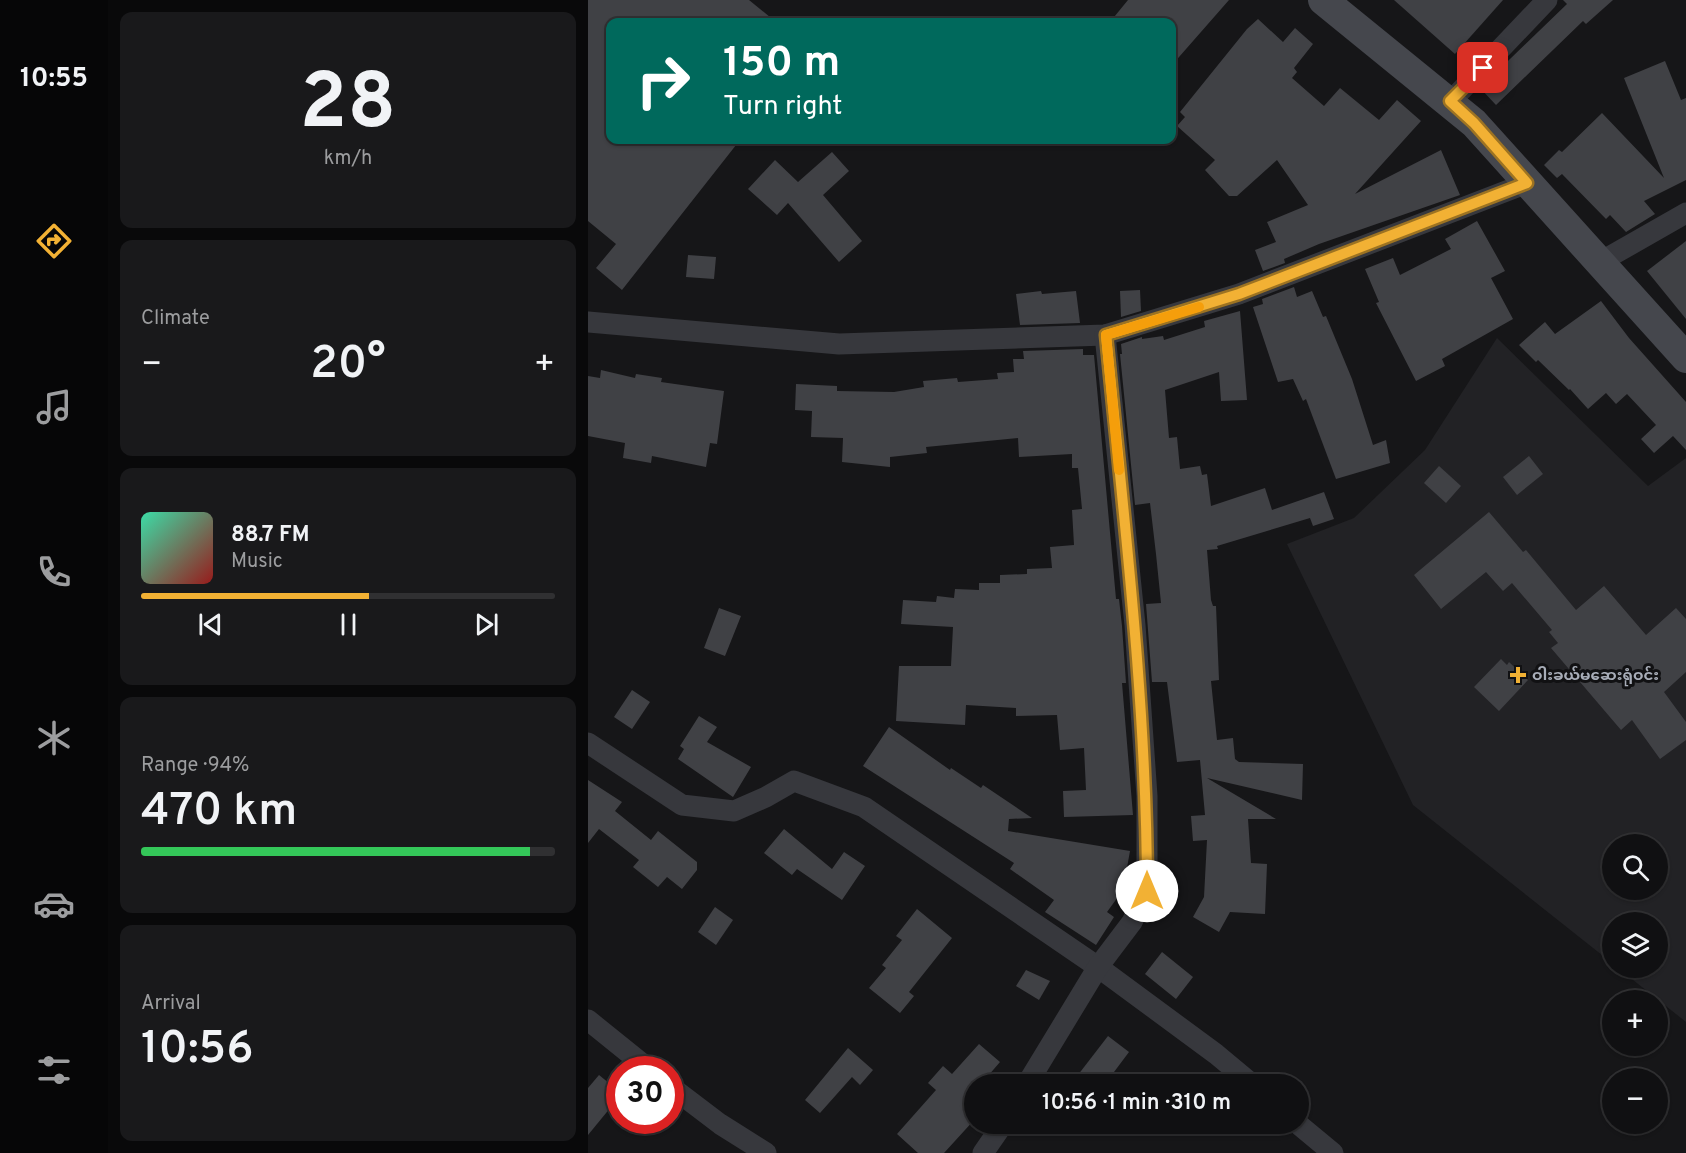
<!DOCTYPE html>
<meta charset="utf-8">
<style>
body{margin:0;font-family:Overpass,"Noto Sans Myanmar",sans-serif;background:#19191b;color:#f1f3f6;height:100vh;display:flex;flex-direction:column;font-size:22px;white-space:nowrap}
*{box-sizing:border-box;margin:0}
p{font-size:20px;color:#9c9d9f}
.icon{flex:none;width:33px;height:33px;fill:none;stroke:currentColor;stroke-width:2;stroke-linecap:round;stroke-linejoin:round}
.map{position:relative;flex:1;overflow:hidden}
.side{display:flex;flex-direction:column;gap:12px;padding:12px;background:#09090a;width:480px}
.side>*{flex:none}
.top-card{position:absolute;left:18px;top:18px;width:570px;height:126px;border-radius:12px;box-shadow:0 2px 4px #0004,0 0 0 2px #303032;background:#00695c;color:#fff;overflow:hidden}
.tools{position:absolute;left:1014px;top:834px;display:grid;gap:12px}
.tools a{display:grid;place-items:center;width:66px;height:66px;border-radius:50%;background:#101012;box-shadow:0 2px 4px #0004,0 0 0 2px #303032;font-size:30px}
.speed{position:absolute;left:18px;top:1056px;display:flex;gap:12px;font-size:30px;font-weight:700;text-align:center}
.speed>*{display:grid;place-content:center;width:78px;height:78px;border-radius:50%;background:#101012;box-shadow:0 2px 4px #0004,0 0 0 2px #303032;line-height:1}
.speed .limit{border:9px solid #d22;background:#fff;color:#111}
.pin{position:absolute;display:grid;place-items:center;width:51px;height:51px;color:#fff;margin:-26px;border-radius:12px;box-shadow:0 3px 9px #0006}
.me{position:absolute;width:66px;margin:-33px;rotate:0deg;stroke-linejoin:round;filter:drop-shadow(0 0 4px #0008)}
.turn{display:flex;align-items:center;gap:21px;height:126px;padding:0 18px;font-size:27px}
.turn .icon{width:78px;height:78px;stroke-width:2.5}
.turn b{display:block;font-size:42px;line-height:51px}
.big{font-size:45px;font-weight:600;line-height:1.1}
.side .card{flex:1;display:flex;flex-direction:column;justify-content:center;gap:9px;min-width:0;padding:0 21px;border-radius:12px;background:#19191b}
.side .dial{align-items:center;gap:0}
.dial b{font-size:78px;line-height:1}
.song{display:flex;align-items:center;gap:18px}
.cover{width:72px;height:72px;border-radius:9px;background:linear-gradient(135deg,hsl(160 70% 55%),hsl(0 70% 35%))}
.played{height:6px;border-radius:3px;background:linear-gradient(90deg,#f2b134 55%,#303032 55%)}
.keys{display:flex;justify-content:space-around;direction:ltr}
.heat{display:flex;justify-content:space-between;align-items:center;font-size:33px;direction:ltr}
.charge{height:9px;border-radius:4px;background:linear-gradient(90deg,#34c759 94%,#303032 0)}
.trip{position:absolute;left:376px;top:1074px;width:345px;height:60px;border-radius:30px;background:#101012;box-shadow:0 2px 4px #0004,0 0 0 2px #303032;font-weight:600;line-height:60px;text-align:center}
main{display:flex;flex:1;min-height:0}
.dock{display:flex;flex-direction:column;width:108px;justify-content:space-around;align-items:center;background:#060607;color:#9c9d9f}
.dock .icon{width:42px;height:42px}
.dock .on{color:#f2b134}
.dock b{font-size:27px;color:#f1f3f6}
.map>svg:first-child{display:block}
</style>
<main>
<nav class="dock">
<b>10:55</b>
<svg class="icon on" aria-label="directions" viewBox="0 0 24 24"><path d="M12 3l9 9-9 9-9-9zM9 14v-3h6M13 9l2 2-2 2"/></svg>
<svg class="icon" aria-label="music" viewBox="0 0 24 24"><path d="M9 18V5l10-2v13"/><circle cx="6" cy="18" r="3"/><circle cx="16" cy="16" r="3"/></svg>
<svg class="icon" aria-label="phone" viewBox="0 0 24 24"><path d="M5 4h4l2 5-3 2q2 4 5 5l2-3 5 2v4C11 20 4 13 5 4z"/></svg>
<svg class="icon" aria-label="climate" viewBox="0 0 24 24"><path d="M12 3v18M4 7l16 10M4 17L20 7"/></svg>
<svg class="icon" aria-label="car" viewBox="0 0 24 24"><path d="M5 17H2v-5l4-1 3-4h7l3 4 3 1v5h-3M9 17h6M6 11h13"/><circle cx="7" cy="17" r="2"/><circle cx="17" cy="17" r="2"/></svg>
<svg class="icon" aria-label="filters" viewBox="0 0 24 24"><path d="M4 7h16M4 17h16"/><circle cx="9" cy="7" r="2"/><circle cx="15" cy="17" r="2"/></svg>
</nav>
<section class="side">
<div class="card dial"><b>28</b><p>km/h</p></div>
<div class="card"><p>Climate</p>
<div class="heat"><a>−</a><b class="big">20°</b><a>+</a></div>
</div>
<div class="card">
<div class="song"><i class="cover"></i><div><b>88.7 FM</b><p>Music</p></div></div>
<div class="played"></div>
<div class="keys"><svg class="icon" aria-label="previous" viewBox="0 0 24 24"><path d="M18 5L8 12l10 7zM5 5v14"/></svg><svg class="icon" aria-label="pause" viewBox="0 0 24 24"><path d="M8 5v14M16 5v14"/></svg><svg class="icon" aria-label="next" viewBox="0 0 24 24"><path d="M6 5l10 7-10 7zM19 5v14"/></svg></div>
</div>
<div class="card"><p>Range · 94%</p><b class="big">470 km</b><div class="charge"></div></div>
<div class="card"><p>Arrival</p><b class="big">10:56</b></div>
</section>
<div class="map">
<svg width="1098" height="1153" viewBox="0 0 1098 1153">
<rect width="100%" height="100%" fill="#161618"/>
<path fill="#222225" fill-rule="evenodd" d="M909 338 1060 486 1098 458V1022L1030 968H1070V922H1024V963L825 805 699 544 766 518 837 450ZM1024 844H1070V890H1024Z"/>
<g fill="#404145">
<polygon points="0,0 161,0 188,22 22,22 22,140 152,140 34,290 8,268 28,244 0,221"/>
<polygon points="540,0 641,0 584,65 584,22 522,22"/>
<polygon points="806,0 915,0 867,54"/>
<polygon points="975,0 1025,0 998,24 995,21 908,105 892,88 979,4"/>
<polygon points="670,19 695,42 707,28 725,44 706,68 709,72 704,78 736,106 752,88 791,120 809,100 833,121 767,194 853,150 872,195 731,244 696,259 697,263 675,271 667,250 688,242 679,222 720,205 689,160 649,196 641,196 617,170 627,160 589,126 597,117 592,112 659,29"/>
<polygon points="1077,61 1093,100 1098,98 1098,180 1056,201 1067,214 1038,232 1022,215 1018,219 974,174 969,178 956,165 971,150 974,152 1014,113 1076,178 1036,78"/>
<polygon points="244,152 261,171 235,195 274,241 251,262 200,203 189,215 160,189 187,160 210,182"/>
<polygon points="889,221 917,271 903,278 925,319 854,359 857,366 828,381 788,303 791,302 777,269 805,258 812,275 863,249 857,239"/>
<polygon points="1098,241 1098,319 1059,271"/>
<polygon points="100,255 128,257 126,279 98,277"/>
<polygon points="706,287 709,297 724,291 735,317 738,316 764,379 785,445 798,440 802,463 748,479 718,399 715,401 705,379 690,382 665,307 675,304 674,299"/>
<polygon points="552,290 553,311 533,317 532,291"/>
<polygon points="453,291 454,294 488,291 492,323 432,325 428,294"/>
<polygon points="1013,301 1041,338 1098,402 1098,450 1085,436 1066,453 1053,439 1068,425 1039,394 1028,404 1018,393 1000,409 982,389 981,390 950,360 948,362 931,345 957,322 967,334"/>
<polygon points="652,311 659,400 633,401 631,372 577,390 581,438 589,437 592,469 612,466 614,475 619,474 623,506 677,488 684,510 736,492 746,519 725,526 722,518 629,546 630,549 619,550 623,600 625,606 628,606 631,680 623,681 629,740 645,738 647,759 651,762 715,764 714,800 619,778 688,819 660,819 663,863 679,864 677,914 642,912 631,932 605,917 616,897 619,840 605,841 603,816 617,815 612,760 589,762 579,682 564,682 558,604 573,603 568,554 562,503 547,505 532,354 534,354 533,344 554,337 554,339 575,336 576,340 617,327 616,321"/>
<polygon points="495,349 495,355 506,355 528,599 531,599 534,626 538,683 534,683 545,815 476,817 475,791 498,790 496,748 472,750 469,715 428,716 428,708 378,705 377,725 308,721 311,666 363,666 365,627 313,624 315,600 348,602 349,596 366,598 367,589 391,590 391,583 412,583 412,575 439,574 439,569 464,568 462,547 486,545 484,510 494,509 490,468 484,468 484,454 431,457 430,438 338,447 339,453 302,457 302,467 254,462 255,438 223,437 224,411 207,410 208,384 249,386 249,391 306,392 336,387 335,381 369,378 370,382 410,379 409,373 426,372 425,359 436,359 435,351"/>
<polygon points="13,370 47,378 48,374 74,378 73,382 136,391 129,444 122,443 118,467 64,456 63,463 35,458 37,443 0,436 0,376 12,378"/>
<polygon points="941,456 955,474 929,495 915,477"/>
<polygon points="851,466 873,486 858,503 836,483"/>
<polygon points="901,512 935,552 938,550 988,610 1016,586 1058,635 1088,608 1098,619 1098,672 1076,692 1098,722 1098,740 1072,759 1044,720 1033,730 963,648 970,643 961,632 964,630 924,583 915,591 898,572 853,609 826,575"/>
<polygon points="131,608 153,616 137,656 116,648"/>
<polygon points="913,659 919,665 921,662 940,680 911,711 886,687"/>
<polygon points="44,690 62,702 44,729 26,717"/>
<polygon points="111,716 129,727 119,742 163,767 145,797 90,759 96,749 92,746"/>
<polygon points="301,727 362,770 363,768 393,788 395,785 444,818 421,819 420,831 542,851 535,890 519,912 526,917 508,945 457,912 466,900 422,869 426,863 275,766"/>
<polygon points="0,780 34,802 27,811 63,840 70,831 109,862 109,870 94,889 79,877 70,887 45,867 51,860 11,829 0,843"/>
<polygon points="196,829 244,869 256,852 277,866 254,900 209,869 204,875 176,853"/>
<polygon points="127,907 145,920 128,945 110,932"/>
<polygon points="329,909 364,938 321,992 326,996 312,1013 281,988 298,968 294,965 314,940 308,936"/>
<polygon points="574,952 605,977 588,999 557,974"/>
<polygon points="438,970 462,981 451,1000 428,986"/>
<polygon points="520,1036 541,1052 517,1084 483,1084"/>
<polygon points="391,1044 412,1062 393,1084 387,1084 387,1119 356,1153 330,1153 309,1134 348,1090 340,1083 355,1066 364,1074"/>
<polygon points="260,1048 285,1070 272,1085 264,1077 232,1113 217,1100"/>
<polygon points="11,1075 32,1092 32,1096 0,1135 0,1088"/>
</g>
<g fill="none" stroke-linecap="round" stroke-linejoin="round">
<g stroke="#37383d" stroke-width="21">
<polyline points="863,101 959,0"/>
<polyline points="1012,262 1098,213"/>
<polyline points="0,322 251,344 517,335 651,294 939,183"/>
<polyline points="0,743 94,805 146,811 178,797 206,781 276,807 510,967 628,1054 664,1084"/>
<polyline points="0,1020 62,1070"/>
<polyline points="439,1084 510,967 544,922 559,891 559,796 547,625 517,335"/>
<polyline points="82,1086 132,1124 178,1153"/>
<polyline points="710,1124 745,1153"/>
<polyline points="395,1153 415,1124"/>
</g>
<polyline stroke="#45474d" stroke-width="30" points="735,0 886,123 1098,358"/>
</g>
<g fill="none" stroke-linecap="round" stroke-linejoin="round">
<defs>
<path id="route" d="M559 891C559 705 536 520 518 335L651 294 939 183 886 123 862 101 895 68"/>
</defs>
<use href="#route" stroke="#9d7322" stroke-width="15"/>
<use href="#route" stroke="#f2b134" stroke-width="10"/>
<polyline stroke="#f59e0b" stroke-width="10" points="531,470 518,335 611,307"/>
</g>
<path fill="#f2b134" stroke="#111113" stroke-width="2" d="M927 666h6v6h6v6h-6v6h-6v-6h-6v-6h6z"/>
<g text-anchor="middle" stroke-width="6" stroke-linejoin="round" paint-order="stroke">
<g font-size="15" font-weight="bold" fill="#a8adb8" stroke="#111113" text-anchor="start">
<text x="944" y="680">ဝါးခယ်မဆေးရုံဝင်း</text>
</g>
</g>
</svg>
<div class="tools">
<a><svg class="icon" aria-label="search" viewBox="0 0 24 24"><circle cx="10" cy="10" r="6"/><path d="M15 15l6 6"/></svg></a>
<a><svg class="icon" aria-label="layers" viewBox="0 0 24 24"><path d="M12 4l9 5-9 5-9-5zM3 14l9 5 9-5"/></svg></a>
<a>+</a>
<a>−</a>
</div>
<div class="speed"><div class="limit">30</div></div>
<div class="pin" style="left:895px;top:68px;background:#d93025"><svg class="icon" aria-label="arrive" viewBox="0 0 24 24"><path d="M6 21V4h12l-3 4 3 4H6"/></svg></div>
<svg class="me" style="left:559px;top:891px" viewBox="-20 -20 40 40"><circle r="19" fill="#fff"/><path d="M0-13L10 11 0 6-10 11z" fill="#f2b134"/></svg>
<div class="trip">10:56 · 1 min · 310 m</div>
<div class="top-card">
<div class="turn"><svg class="icon" aria-label="right" viewBox="0 0 24 24"><path d="M7 20v-9h11M14 6l5 5-5 5"/></svg><div><b>150 m</b>Turn right</div></div>
</div>
</div>
</main>
